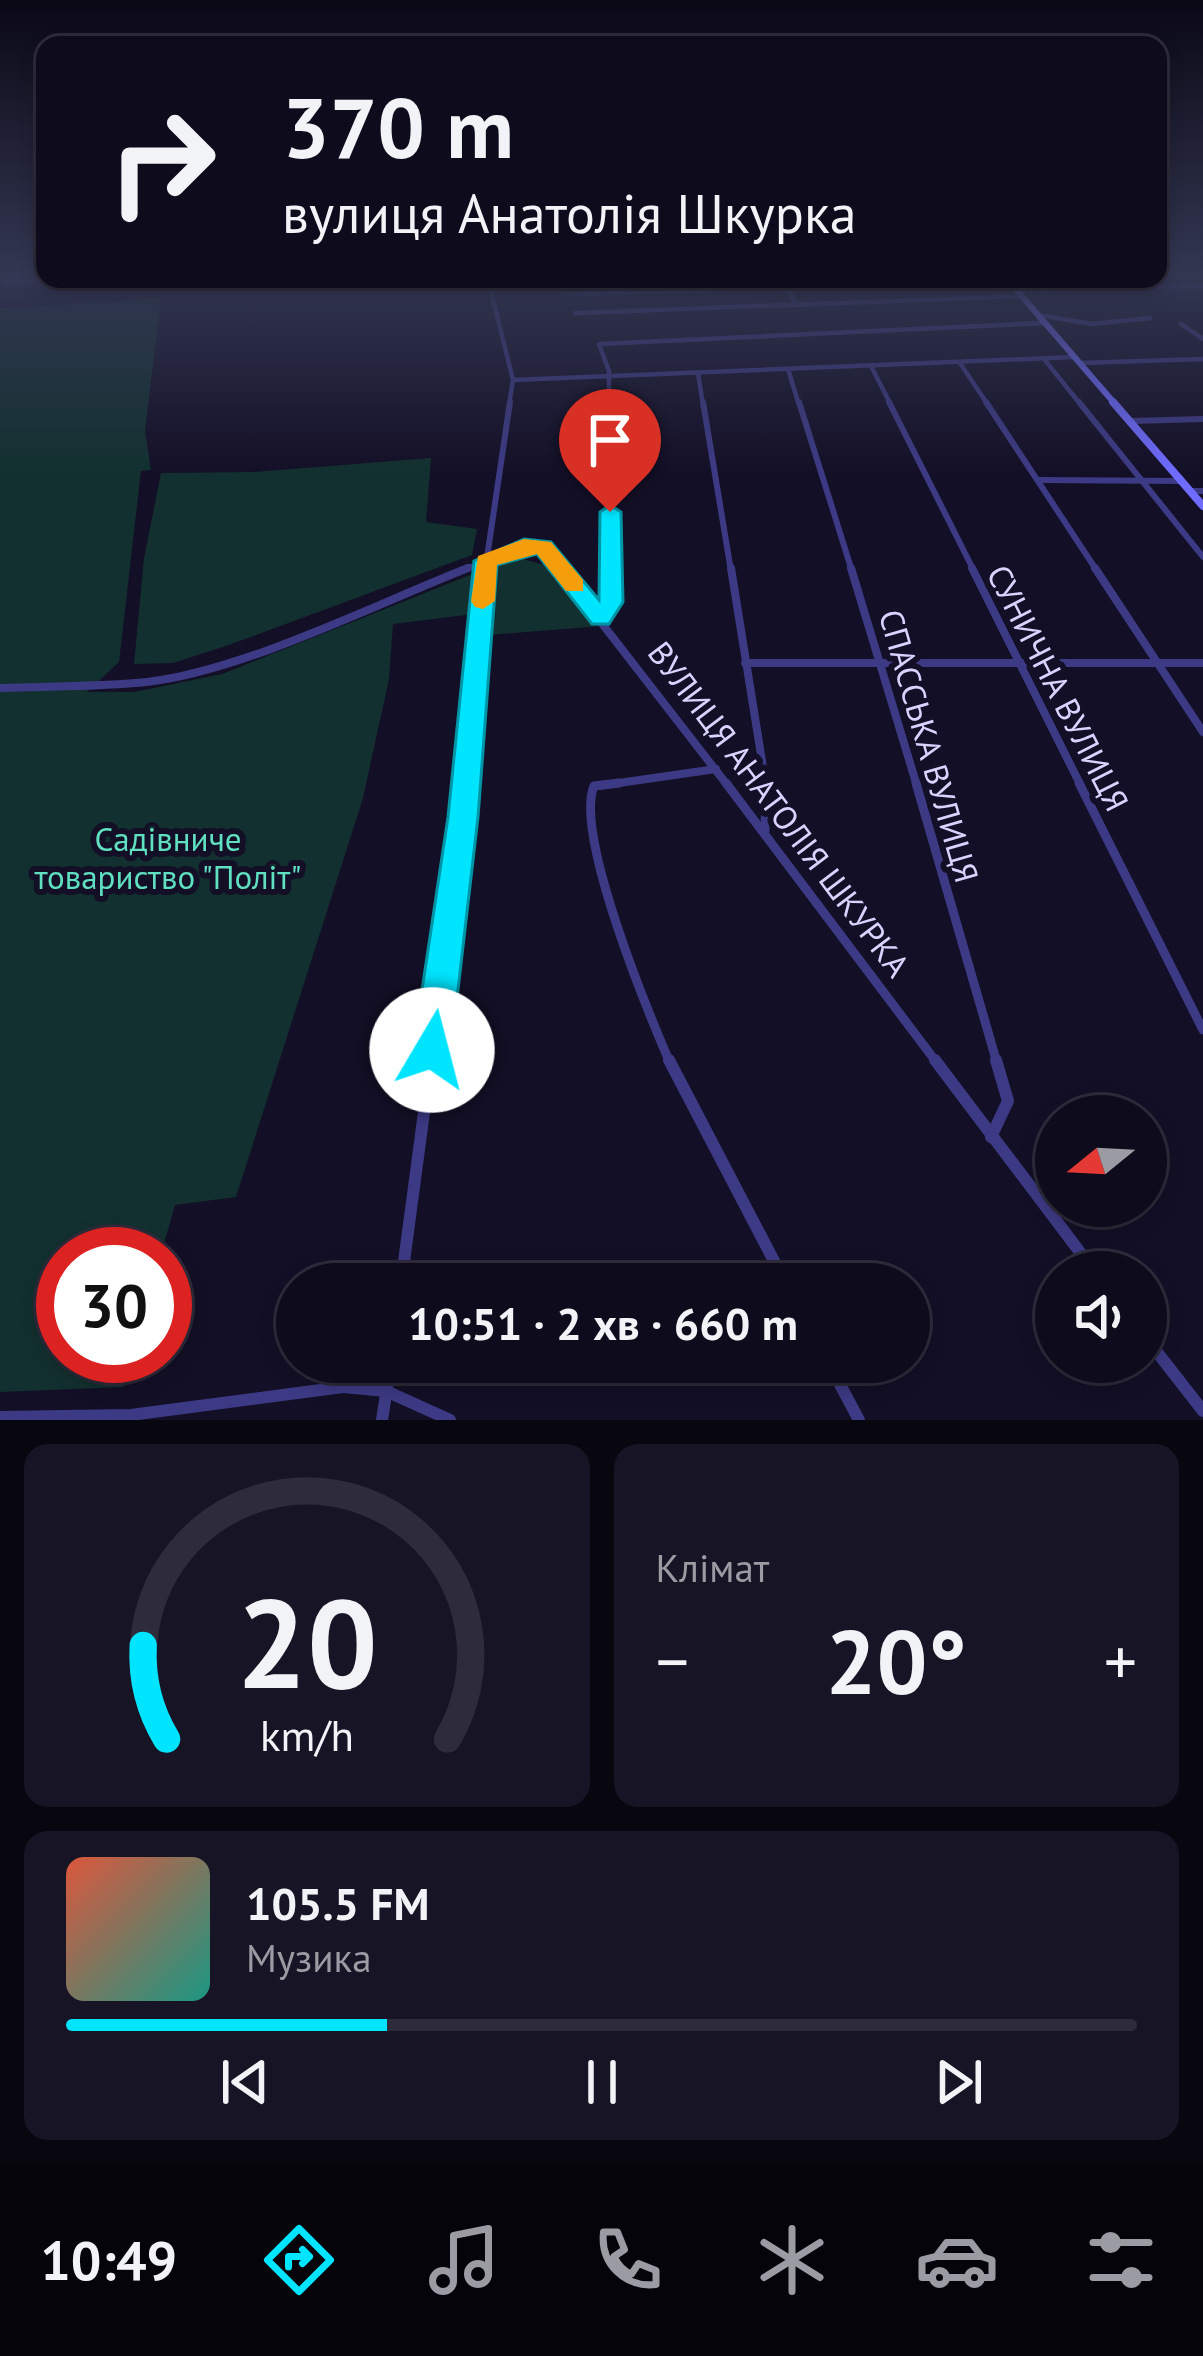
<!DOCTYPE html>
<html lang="uk">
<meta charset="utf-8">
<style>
body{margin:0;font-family:"PT Sans",sans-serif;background:#171425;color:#f1f3f6;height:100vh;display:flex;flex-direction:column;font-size:45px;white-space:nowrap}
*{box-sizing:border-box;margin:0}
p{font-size:39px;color:#9b9ba3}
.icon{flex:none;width:66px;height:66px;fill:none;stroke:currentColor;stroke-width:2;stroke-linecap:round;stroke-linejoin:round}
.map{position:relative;height:1420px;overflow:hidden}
.drawer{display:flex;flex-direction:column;gap:24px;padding:24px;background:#08060f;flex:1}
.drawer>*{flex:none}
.banner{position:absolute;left:36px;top:36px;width:1131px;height:252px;border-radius:24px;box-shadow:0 6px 18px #0003,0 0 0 3px #2e2b3b;background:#0e0b1c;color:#f1f3f6;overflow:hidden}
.needle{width:78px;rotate:252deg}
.controls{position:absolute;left:1035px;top:1095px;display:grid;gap:24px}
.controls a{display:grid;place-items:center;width:132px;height:132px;border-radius:50%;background:#0e0b1c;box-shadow:0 6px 18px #0003,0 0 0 3px #2e2b3b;font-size:60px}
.speed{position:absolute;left:36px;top:1227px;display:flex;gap:24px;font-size:60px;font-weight:700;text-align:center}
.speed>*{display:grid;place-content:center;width:156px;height:156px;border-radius:50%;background:#0e0b1c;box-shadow:0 6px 18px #0003,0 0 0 3px #2e2b3b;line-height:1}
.speed .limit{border:18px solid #d22;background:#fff;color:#111}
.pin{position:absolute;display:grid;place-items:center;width:102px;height:102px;color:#fff;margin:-123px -51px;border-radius:50% 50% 50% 0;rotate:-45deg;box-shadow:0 0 12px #0007}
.pin .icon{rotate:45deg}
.me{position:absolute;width:132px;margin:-66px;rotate:8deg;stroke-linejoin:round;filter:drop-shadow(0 0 9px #0008)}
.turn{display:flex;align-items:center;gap:42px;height:252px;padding:0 48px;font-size:54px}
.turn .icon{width:156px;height:156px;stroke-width:2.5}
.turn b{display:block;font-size:84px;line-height:102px}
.big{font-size:90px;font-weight:700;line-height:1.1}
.drawer .card{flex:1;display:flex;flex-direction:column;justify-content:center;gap:18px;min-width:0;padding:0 42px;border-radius:24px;background:#171425}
.drawer .dial{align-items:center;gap:0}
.dial svg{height:312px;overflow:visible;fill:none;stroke:#2e2b3b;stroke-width:7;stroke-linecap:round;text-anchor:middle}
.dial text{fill:#f1f3f6;stroke:none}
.song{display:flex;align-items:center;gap:36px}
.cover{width:144px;height:144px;border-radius:18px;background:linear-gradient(135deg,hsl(10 70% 55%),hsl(170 70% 35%))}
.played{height:12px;border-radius:6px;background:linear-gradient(90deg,#00e5ff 30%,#2e2b3b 30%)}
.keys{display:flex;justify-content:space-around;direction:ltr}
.heat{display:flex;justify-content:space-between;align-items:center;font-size:66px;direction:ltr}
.drawer .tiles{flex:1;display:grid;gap:24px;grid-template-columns:1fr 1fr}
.card:last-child{grid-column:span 2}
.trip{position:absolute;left:276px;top:1263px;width:654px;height:120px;border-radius:60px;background:#0e0b1c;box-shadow:0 6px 18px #0003,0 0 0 3px #2e2b3b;font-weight:700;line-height:120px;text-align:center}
.tab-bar{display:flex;height:192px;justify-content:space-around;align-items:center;background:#06040b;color:#9b9ba3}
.tab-bar .icon{width:84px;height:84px}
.tab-bar .current{color:#00e5ff}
.tab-bar b{font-size:54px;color:#f1f3f6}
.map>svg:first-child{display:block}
</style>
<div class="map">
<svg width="1203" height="1420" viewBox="0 0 1203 1420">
<rect width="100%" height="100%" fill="#130f26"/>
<g fill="#12302f">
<polygon points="161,298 145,431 151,470 141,471 119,662 87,692 134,692 222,674 515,557 556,568 601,626 489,635 490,612 393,624 389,679 363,798 236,1197 175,1205 161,1254 63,1254 63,1356 132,1356 124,1387 0,1392 0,309"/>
<polygon points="431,458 426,522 477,529 472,555 226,646 173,663 134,664 144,558 161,473 254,472"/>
</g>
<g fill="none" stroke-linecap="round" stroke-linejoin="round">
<g stroke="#3d3a85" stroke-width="4.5">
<polyline points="488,279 513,380 509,405"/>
<polyline points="1017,290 1203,286"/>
<polyline points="561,295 776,287 789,292 797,304"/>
<polyline points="575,313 1022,296"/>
<polyline points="1038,315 1092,324 1150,318"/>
<polyline points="1181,324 1203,339"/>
<polyline points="1044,359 1081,405"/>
<polyline points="960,363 988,405"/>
<polyline points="1080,363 1203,359"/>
<polyline points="871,366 891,405"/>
<polyline points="788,369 799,405"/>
<polyline points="698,373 703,405"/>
<polyline points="513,380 1075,357"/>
<polyline points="609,405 609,371 599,344 1045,323"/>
</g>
<g stroke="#3d3a85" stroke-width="6">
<polyline points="609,402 611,571"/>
<polyline points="703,402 731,571"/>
<polyline points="799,402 852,571"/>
<polyline points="889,402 974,571"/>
<polyline points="986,402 1097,571"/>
<polyline points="1079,402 1203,557"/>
<polyline points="1131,421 1203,419"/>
<polyline points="1038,480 1181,481"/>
<polyline points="1191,491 1203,491"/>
<polyline points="461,571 524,546 543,547 562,571"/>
<polyline points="485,571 510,402"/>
</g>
<g stroke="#3d3a85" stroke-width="8">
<polyline points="559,568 728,786"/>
<polyline points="731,568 766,786"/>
<polyline points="851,568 917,786"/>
<polyline points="972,568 1081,786"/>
<polyline points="1095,568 1203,732"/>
<polyline points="601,618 611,602 611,568"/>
<polyline points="745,663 1203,663"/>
<path d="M0 688C49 686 99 687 147 682 243 671 376 604 468 568"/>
<polyline points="466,786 485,568"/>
<polyline points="598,786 716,769"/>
</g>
<g stroke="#3d3a85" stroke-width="9">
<path d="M619 783 594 786C574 834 648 1012 670 1063"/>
<polyline points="726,783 937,1063"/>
<polyline points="916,783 997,1063"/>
<polyline points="1079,783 1203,1030"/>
<polyline points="765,832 766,783"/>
<polyline points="430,1063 466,783"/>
</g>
<g stroke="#3d3a85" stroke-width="12">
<polyline points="669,1060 786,1284"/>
<polyline points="935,1060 1095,1272"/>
<polyline points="991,1137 1008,1101 996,1060"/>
<polyline points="401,1284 431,1060"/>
<polyline points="1146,1338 1203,1411"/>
<polyline points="828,1362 859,1420"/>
<polyline points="0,1417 131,1415 343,1387 386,1391 450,1420"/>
<polyline points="382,1420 391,1362"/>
</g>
<polyline stroke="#3d3a85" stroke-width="6" points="6,282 78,279"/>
<polyline stroke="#6f6bff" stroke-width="6" points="1007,279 1116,405"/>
<polyline stroke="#6f6bff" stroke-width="8" points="1113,402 1203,506"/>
</g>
<linearGradient id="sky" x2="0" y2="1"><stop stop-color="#0a0815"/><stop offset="0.58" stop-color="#333752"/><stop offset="1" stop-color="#333752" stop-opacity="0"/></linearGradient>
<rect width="1203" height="474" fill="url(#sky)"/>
<polygon fill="#00e5ff" stroke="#0095a6" stroke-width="3" points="610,505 621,512 623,602 609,624 592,624 537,554 497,565 478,817 451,1050 445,1064 432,1069 419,1064 413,1050 448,817 474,561 524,539 551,542 599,600 600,512"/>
<polygon fill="#f59e0b" points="524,539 551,542 583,580 583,591 566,591 537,554 497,565 495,601 483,609 475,607 471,601 478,556"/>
<g text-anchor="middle" stroke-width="12" stroke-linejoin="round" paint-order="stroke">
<g font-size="33" fill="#d9d4ff" stroke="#130f26">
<text transform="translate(1058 688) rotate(63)" y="12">СУНИЧНА ВУЛИЦЯ</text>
<text transform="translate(929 746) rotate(74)" y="12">СПАССЬКА ВУЛИЦЯ</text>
<text transform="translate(779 809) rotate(53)" y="12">ВУЛИЦЯ АНАТОЛІЯ ШКУРКА</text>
</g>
<g font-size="33" fill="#5fe0c0" stroke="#130f26">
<text x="168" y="851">Садівниче<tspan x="168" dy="38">товариство "Політ"</tspan></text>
</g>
</g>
</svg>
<div class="controls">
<a><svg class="needle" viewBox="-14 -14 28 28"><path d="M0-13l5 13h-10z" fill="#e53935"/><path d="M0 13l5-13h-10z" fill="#9b9ba3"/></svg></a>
<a><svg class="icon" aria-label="sound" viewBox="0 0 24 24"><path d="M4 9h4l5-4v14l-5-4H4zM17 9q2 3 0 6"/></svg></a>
</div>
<div class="speed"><div class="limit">30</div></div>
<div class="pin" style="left:610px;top:512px;background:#d93025"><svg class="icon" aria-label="arrive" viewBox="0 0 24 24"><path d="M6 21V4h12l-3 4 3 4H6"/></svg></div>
<svg class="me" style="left:432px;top:1050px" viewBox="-20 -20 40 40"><circle r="19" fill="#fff"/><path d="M0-13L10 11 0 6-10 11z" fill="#00e5ff"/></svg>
<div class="trip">10:51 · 2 хв · 660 m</div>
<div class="banner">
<div class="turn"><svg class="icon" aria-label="right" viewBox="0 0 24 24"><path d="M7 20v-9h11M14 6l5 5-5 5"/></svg><div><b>370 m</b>вулиця Анатолія Шкурка</div></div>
</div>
</div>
<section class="drawer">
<div class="tiles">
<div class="card dial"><svg viewBox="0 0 100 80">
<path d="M14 69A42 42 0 1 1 86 69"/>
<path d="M14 69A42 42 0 0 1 8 45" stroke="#00e5ff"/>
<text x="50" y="56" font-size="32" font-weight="700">20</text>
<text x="50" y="72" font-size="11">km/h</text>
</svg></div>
<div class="card"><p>Клімат</p>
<div class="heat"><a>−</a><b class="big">20°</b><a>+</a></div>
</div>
<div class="card">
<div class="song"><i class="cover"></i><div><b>105.5 FM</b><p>Музика</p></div></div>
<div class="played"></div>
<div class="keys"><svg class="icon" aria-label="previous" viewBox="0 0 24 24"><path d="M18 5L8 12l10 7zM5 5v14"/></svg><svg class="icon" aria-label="pause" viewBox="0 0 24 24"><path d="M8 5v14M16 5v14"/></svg><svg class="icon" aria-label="next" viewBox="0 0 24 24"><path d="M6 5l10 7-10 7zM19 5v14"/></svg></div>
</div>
</div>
</section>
<nav class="tab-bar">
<b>10:49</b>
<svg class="icon current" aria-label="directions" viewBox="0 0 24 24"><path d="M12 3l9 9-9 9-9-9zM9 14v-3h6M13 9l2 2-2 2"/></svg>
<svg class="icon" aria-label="music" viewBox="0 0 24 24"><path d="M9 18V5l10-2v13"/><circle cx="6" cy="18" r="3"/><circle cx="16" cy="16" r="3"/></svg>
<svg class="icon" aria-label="phone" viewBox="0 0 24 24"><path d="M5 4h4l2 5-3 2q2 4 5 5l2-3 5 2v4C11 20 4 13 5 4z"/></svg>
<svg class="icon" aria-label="climate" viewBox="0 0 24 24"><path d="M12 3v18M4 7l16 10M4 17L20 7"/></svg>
<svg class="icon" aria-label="car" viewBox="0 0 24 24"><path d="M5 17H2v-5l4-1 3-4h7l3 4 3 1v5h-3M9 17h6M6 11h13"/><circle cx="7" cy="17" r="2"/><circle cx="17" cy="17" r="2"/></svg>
<svg class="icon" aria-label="filters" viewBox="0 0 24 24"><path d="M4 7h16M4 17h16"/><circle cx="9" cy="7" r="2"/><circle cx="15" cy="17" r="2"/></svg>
</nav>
